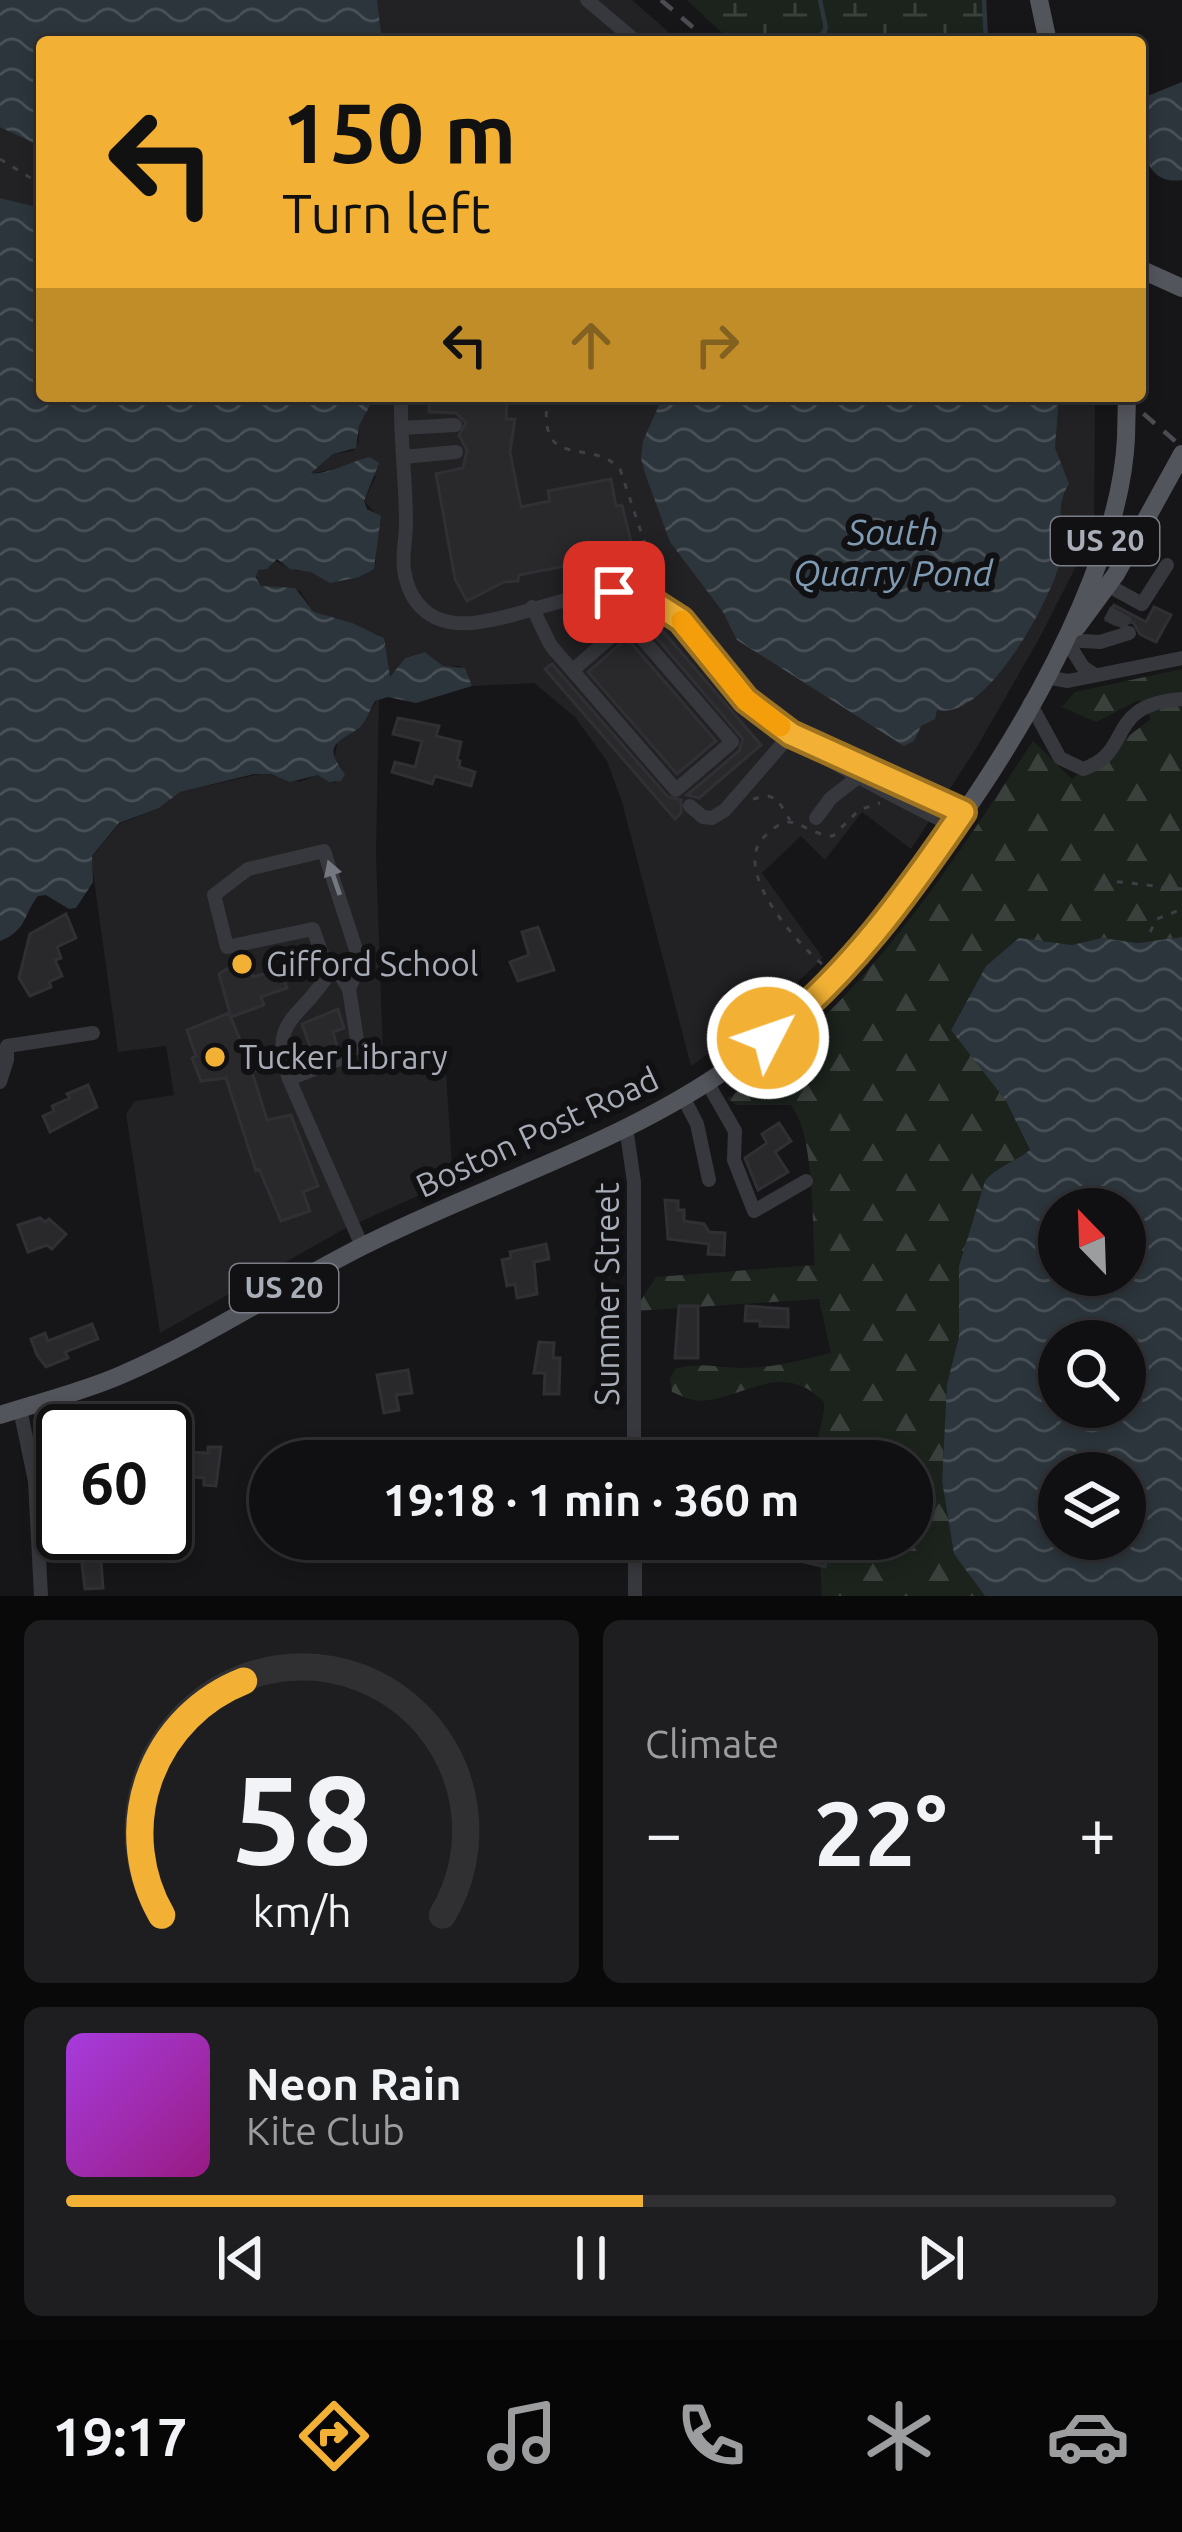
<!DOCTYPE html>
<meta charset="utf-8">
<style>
body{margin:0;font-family:Ubuntu,sans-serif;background:#1e1e20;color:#f1f3f6;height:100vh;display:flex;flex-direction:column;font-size:45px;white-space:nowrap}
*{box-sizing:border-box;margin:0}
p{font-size:39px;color:#9c9d9f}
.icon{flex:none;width:66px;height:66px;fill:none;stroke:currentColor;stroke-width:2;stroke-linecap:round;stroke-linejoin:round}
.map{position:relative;height:1596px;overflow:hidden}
.sheet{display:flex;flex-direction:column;gap:24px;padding:24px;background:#09090a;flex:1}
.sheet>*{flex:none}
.top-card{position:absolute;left:36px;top:36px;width:1110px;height:366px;border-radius:12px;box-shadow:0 6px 18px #0003,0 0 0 3px #303032;background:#f2b134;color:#111;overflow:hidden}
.needle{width:78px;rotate:337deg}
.buttons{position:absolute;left:1038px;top:1188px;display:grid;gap:24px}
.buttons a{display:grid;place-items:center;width:108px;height:108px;border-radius:50%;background:#101012;box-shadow:0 6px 18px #0003,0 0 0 3px #303032;font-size:60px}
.speed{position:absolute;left:36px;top:1404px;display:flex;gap:24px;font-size:60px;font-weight:700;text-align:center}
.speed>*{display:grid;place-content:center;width:156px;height:156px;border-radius:50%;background:#101012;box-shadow:0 6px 18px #0003,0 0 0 3px #303032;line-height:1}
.speed .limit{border:6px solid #111;border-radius:18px;background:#fff;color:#111}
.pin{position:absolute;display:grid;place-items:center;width:102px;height:102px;color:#fff;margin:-51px;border-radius:24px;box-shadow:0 6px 18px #0006}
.me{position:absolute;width:132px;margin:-66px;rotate:49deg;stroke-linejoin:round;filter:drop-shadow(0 0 9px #0008)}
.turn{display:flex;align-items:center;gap:42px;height:252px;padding:0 48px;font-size:54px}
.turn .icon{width:156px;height:156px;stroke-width:2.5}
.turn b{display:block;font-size:84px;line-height:102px}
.lanes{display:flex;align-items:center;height:114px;padding:0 48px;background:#0003;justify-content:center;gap:60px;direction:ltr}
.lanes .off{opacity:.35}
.big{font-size:90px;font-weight:700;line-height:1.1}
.sheet .card{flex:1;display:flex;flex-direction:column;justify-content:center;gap:18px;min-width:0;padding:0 42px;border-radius:18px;background:#1e1e20}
.sheet .dial{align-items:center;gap:0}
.dial svg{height:312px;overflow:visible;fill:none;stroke:#303032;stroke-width:7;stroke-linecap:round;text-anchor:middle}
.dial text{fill:#f1f3f6;stroke:none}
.song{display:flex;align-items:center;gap:36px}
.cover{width:144px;height:144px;border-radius:18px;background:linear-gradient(135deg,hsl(280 70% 55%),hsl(310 70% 35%))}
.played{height:12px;border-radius:6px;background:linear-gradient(90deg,#f2b134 55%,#303032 55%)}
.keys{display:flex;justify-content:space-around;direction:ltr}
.heat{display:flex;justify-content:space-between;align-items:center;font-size:66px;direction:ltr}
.sheet .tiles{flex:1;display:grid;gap:24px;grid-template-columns:1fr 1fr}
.card:last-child{grid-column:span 2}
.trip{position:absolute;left:249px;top:1440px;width:684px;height:120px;border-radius:60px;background:#101012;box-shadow:0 6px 18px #0003,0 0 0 3px #303032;font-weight:700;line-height:120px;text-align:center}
.tab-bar{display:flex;height:192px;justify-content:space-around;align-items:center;background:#060607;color:#9c9d9f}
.tab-bar .icon{width:84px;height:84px}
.tab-bar .current{color:#f2b134}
.tab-bar b{font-size:54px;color:#f1f3f6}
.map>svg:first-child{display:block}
</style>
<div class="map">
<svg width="1182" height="1596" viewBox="0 0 1182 1596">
<defs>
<pattern id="forest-firs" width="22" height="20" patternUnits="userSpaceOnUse" patternTransform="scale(3)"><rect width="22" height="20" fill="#1c231d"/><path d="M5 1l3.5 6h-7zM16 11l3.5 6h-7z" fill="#3a403c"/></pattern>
<pattern id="wetland-marsh" width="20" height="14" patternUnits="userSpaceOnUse" patternTransform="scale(3)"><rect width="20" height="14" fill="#1c231d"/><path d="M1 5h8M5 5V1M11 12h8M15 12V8" fill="none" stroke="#3a403c"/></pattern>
<pattern id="water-waves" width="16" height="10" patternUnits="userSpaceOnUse" patternTransform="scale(3)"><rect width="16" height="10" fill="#2c353c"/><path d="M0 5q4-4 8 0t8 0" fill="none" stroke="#485056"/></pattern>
</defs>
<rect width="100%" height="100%" fill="#161618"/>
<g fill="#222225">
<polygon points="0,0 632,0 680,42 42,42 42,208 0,198"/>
<polygon points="375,396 1090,396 1095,401 1094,531 1040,637 977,747 911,849 862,812 825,860 801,836 762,873 823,958 760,1017 691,1066 622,802 607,761 575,717 534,683 472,686 460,666 444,667 425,652 405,658 390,677 380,635 314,612 300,591 261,586 257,582 257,570 270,567 273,560 296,571 376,563 376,536 381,520 364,501 376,476 334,469 310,474 333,454 353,451 359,441 359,426"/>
<polygon points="379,698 376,854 383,1057 445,1058 453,1180 344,1229 160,1333 126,1114 135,1101 174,1095 166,1046 118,1052 91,858 119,824 159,808 180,792 264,773 299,782 318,775 335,783 345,774 334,760 338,740 357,729"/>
</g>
<path fill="url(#forest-firs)" d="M1182 669V937L1138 943 1101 938 1072 945 1019 938 986 966 951 1029 1006 1101 1030 1151C1015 1161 996 1167 985 1181L959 1266V1337L947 1384 942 1481 954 1554 985 1596H822L819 1539H912V1461H815C814 1440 825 1423 824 1402 785 1362 751 1393 709 1400 695 1403 684 1397 672 1392L670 1379 675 1369C700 1362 718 1368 743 1368 774 1368 802 1360 831 1353L819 1299 634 1311 656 1277 815 1265C812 1224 815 1135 791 1105H737L727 1099C864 1001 942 879 1033 741L1072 779 1151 719 1139 700 1096 722 1062 707 1075 692Z"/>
<polygon fill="url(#wetland-marsh)" points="687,0 983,0 985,42 732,42"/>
<g fill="url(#water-waves)" fill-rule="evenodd">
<polygon points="0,0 377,0 382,42 42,42 42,147 0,127"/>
<path d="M1182 82V180C1138 187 1140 129 1140 99Z"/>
<path d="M0 198 42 208V396H375L359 426 356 448 333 454 311 473C324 476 352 461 370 457L379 463 364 501 367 509 381 516 374 569 359 577 330 583 311 572 290 569 277 559 267 569 258 570 256 578 261 586 295 588 314 612 352 623 384 638 390 677 405 658 425 652 443 666 465 668 472 686 416 703 388 697 375 701C370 709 366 722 359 728 337 743 322 745 345 774L341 781 329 782 318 775 290 782 271 774H254L180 792 159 808 119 823 92 856 93 882 76 908 69 909 46 895 38 896C23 914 28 930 0 941Z"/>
<path d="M663 396H1059L1055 448 1069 484C1052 509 1067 538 1059 566 1047 606 985 721 937 710L935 719 921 726 914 741 904 746 737 640 723 612 670 542 645 473 641 458 643 441Z"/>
<path d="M1182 937V1596H985L954 1554 942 1481 947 1384 959 1337V1266L985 1181C996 1167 1015 1162 1030 1150L1006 1101 951 1030 986 966 1019 938 1072 945 1101 938 1138 943ZM1125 1209V1275H1059V1209ZM1125 1341V1407H1059V1341ZM1125 1473V1539H1059V1473Z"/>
</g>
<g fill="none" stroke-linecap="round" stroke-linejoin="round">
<g stroke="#2c353c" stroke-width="4.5">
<polyline points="984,0 986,42"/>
<polyline points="811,42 820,38 826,28 820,0"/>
</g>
</g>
<g fill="#29292c" stroke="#303034" stroke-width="3">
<polygon points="430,396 507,396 506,419 515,419 510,452 521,507 550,501 548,491 611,479 616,506 622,505 635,558 611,557 519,575 518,581 504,582 467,601 455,579 436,474 463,468 467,450 459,435 466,423 456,413 429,412"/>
<polygon points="1114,605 1146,622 1154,607 1171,615 1156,642 1140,634 1133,622 1116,625 1106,620"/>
<polygon points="636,614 649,615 761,745 699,798 687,795 739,751 743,739"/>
<polygon points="627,638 716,741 677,774 588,672"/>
<polygon points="552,664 668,797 681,800 681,813 675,819 545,669"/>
<polygon points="398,718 439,726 436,736 461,742 457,760 460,761 459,767 475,772 471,786 435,776 432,784 392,772 395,762 415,767 422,741 393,734"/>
<polygon points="66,914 76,938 57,947 61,958 55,960 62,976 49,982 51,987 30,996 19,978 30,934"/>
<polygon points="538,927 554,970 518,981 510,962 529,955 522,932"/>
<polygon points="239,961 241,964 248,962 253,977 280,969 287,988 261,997 264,1005 231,1017 219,974"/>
<polygon points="338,1009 344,1028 333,1032 337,1046 313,1055 302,1024"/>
<polygon points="229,1013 248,1059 255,1056 261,1069 252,1072 267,1120 291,1115 318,1186 303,1192 310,1211 281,1221 259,1169 256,1171 226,1078 201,1081 192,1058 196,1056 187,1030"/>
<polygon points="88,1085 97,1107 50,1132 43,1116 54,1111 52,1106 70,1098 67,1094"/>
<polygon points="779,1123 791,1141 775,1152 788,1172 758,1190 745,1158 767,1143 762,1134"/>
<polygon points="665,1200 678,1201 678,1210 684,1210 684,1221 704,1224 709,1232 725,1233 724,1255 708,1254 709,1244 668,1239"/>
<polygon points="40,1218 45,1222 49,1219 66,1234 52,1249 47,1245 28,1252 18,1225"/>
<polygon points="546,1244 549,1259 534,1262 537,1294 517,1298 515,1284 507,1286 502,1260 511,1258 510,1252"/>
<polygon points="679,1306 698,1306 698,1358 675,1358"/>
<polygon points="746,1306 788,1309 788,1327 760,1326 760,1321 745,1321"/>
<polygon points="92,1324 98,1339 65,1352 68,1358 46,1367 37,1355 31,1339 45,1333 48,1341"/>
<polygon points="539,1342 554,1343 553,1358 560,1358 559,1394 544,1394 545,1373 534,1373"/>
<polygon points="408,1370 412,1393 396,1395 399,1410 384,1413 377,1375"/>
<polygon points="208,1447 221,1447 216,1486 204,1485 204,1478 181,1476 182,1471 165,1470 165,1451 208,1453"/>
<polygon points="533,1539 578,1539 578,1546 589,1546 589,1557 553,1559 553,1550 534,1551"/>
<polygon points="783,1539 810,1539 829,1546 825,1567 779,1556"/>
<polygon points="100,1546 103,1588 85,1589 80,1547"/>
</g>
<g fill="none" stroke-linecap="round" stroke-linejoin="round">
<g stroke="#333438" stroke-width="14" stroke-dasharray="14 7" stroke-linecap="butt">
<polyline points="1110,622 1118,607"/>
<polyline points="1119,627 1128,612"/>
</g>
<g stroke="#3d3f44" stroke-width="3" stroke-dasharray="6 9" stroke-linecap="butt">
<polyline points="0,159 42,185"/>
<path d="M548 396C536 474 590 436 620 469L648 553 646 570"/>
<polyline points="753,799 768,796 777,799 790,820"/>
<polyline points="1102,880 1182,889"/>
<polyline points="1150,932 1157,919 1182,909"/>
<path d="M822 964C796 942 731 870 764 837 769 832 780 822 788 822 800 822 816 836 833 836L859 810 880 803"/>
</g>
<g stroke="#37383d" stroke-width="14">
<polyline points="587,0 637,42"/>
<path d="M401 396C400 439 406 481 406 523 406 539 402 554 404 569 406 584 412 599 423 609 469 653 567 580 633 595 696 610 718 679 765 716 823 761 887 793 953 826"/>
<polyline points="402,428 455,425"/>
<polyline points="403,457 456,452"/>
<polyline points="1109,586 1142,604 1167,565"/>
<polyline points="532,607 549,642 552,647 676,790 732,742 628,622 573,670"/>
<polyline points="1066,640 1100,642 1129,633"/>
<polyline points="1066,640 1083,667 1095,675"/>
<polyline points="1045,677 1068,681 1182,658"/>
<path d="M1030 703 1060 758 1083 769C1135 752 1103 705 1182 699"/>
<polyline points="815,744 963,811"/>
<polyline points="690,806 703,817 712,818 725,810 791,734"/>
<polyline points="816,818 831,798 857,778"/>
<polyline points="329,973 313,929 227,947 214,895 248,869 324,851 360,962 349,989"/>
<path d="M289 1079 340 1059 358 1046 349 989 338 971 329 973C303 1018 267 1018 289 1079L362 1246"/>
<polyline points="0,1082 7,1060 7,1046 93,1033"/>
<polyline points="707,1082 735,1131 734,1160 754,1211 806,1181"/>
<polyline points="683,1097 697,1124 709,1180"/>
<polyline points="626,1127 634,1182 634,1461"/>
<polyline points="20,1409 35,1481 41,1596"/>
<polyline points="635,1539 635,1596"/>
</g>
<g stroke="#53555c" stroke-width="18">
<polyline points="1039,0 1048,42"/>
<polyline points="1140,269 1182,288"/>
<polyline points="1077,627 1116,574 1182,454"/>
<path d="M0 1415C40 1402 82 1392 121 1375 204 1339 280 1288 361 1247 479 1187 610 1148 720 1074 881 967 1117 634 1126 438"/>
</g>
<g stroke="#4a4c52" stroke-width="4.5" stroke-dasharray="15 12" stroke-linecap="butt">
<polyline points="661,0 710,42"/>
<polyline points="1123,396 1182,447"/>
</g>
<polyline stroke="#53555c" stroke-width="18" points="1126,438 1127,396"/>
</g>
<defs><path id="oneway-solid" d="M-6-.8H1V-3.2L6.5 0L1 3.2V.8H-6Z" transform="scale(3)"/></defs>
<use fill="#757881" href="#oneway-solid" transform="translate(334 878) rotate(-109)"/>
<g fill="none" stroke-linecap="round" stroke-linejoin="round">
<defs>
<path id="route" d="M614 592 650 600 681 620 746 700 791 734 963 812C907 894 848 976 768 1038"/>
</defs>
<use href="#route" stroke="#9d7322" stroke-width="30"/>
<use href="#route" stroke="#f2b134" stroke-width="21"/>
<polyline stroke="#f59e0b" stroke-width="21" points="682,621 746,700 780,726"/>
</g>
<g fill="#f2b134" stroke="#111113" stroke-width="4.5">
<circle cx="242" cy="964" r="12"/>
<circle cx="215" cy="1057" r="12"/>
</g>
<g text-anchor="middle" stroke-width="12" stroke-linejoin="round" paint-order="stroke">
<g fill="#111113" stroke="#7b7e86" stroke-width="3">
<rect x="1051" y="517" width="108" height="48" rx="9"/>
<rect x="230" y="1264" width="108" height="48" rx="9"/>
</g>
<g font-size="30" font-weight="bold" fill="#a8adb8">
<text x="1105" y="551">US 20</text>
<text x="284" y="1298">US 20</text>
</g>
<g font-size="33" fill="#a8adb8" stroke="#111113" text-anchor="start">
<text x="266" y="976">Gifford School</text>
<text x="239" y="1069">Tucker Library</text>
</g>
<g font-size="33" fill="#a8adb8" stroke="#111113">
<text transform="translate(537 1132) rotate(-25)" y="12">Boston Post Road</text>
<text transform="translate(607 1294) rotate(-90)" y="12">Summer Street</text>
</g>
<g font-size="36" font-style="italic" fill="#7f9bb3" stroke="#111113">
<text x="893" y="545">South<tspan x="893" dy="41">Quarry Pond</tspan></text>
</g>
</g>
</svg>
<div class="buttons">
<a><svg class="needle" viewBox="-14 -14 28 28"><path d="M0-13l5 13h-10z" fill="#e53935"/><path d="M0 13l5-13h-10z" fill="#9c9d9f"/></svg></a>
<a><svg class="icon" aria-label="search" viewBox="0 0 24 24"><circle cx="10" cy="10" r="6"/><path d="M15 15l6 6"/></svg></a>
<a><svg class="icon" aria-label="layers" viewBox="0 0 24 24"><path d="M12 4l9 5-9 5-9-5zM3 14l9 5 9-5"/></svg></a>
</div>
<div class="speed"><div class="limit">60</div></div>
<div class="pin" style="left:614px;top:592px;background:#d93025"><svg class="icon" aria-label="arrive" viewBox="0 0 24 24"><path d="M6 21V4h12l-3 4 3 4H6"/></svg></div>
<svg class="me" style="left:768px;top:1038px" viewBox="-20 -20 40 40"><circle r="17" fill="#f2b134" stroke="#fff" stroke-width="3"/><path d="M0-11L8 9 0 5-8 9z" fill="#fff"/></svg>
<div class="trip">19:18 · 1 min · 360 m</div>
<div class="top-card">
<div class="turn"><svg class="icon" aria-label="left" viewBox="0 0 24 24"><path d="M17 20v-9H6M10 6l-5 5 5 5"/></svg><div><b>150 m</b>Turn left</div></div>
<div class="lanes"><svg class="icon" aria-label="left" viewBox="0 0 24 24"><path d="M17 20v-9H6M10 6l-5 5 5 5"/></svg><svg class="icon off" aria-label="ahead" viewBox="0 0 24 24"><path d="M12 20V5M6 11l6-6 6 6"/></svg><svg class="icon off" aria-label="right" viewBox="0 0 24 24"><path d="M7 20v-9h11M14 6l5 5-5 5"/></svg></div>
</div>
</div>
<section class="sheet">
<div class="tiles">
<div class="card dial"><svg viewBox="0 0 100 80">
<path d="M14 69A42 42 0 1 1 86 69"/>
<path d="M14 69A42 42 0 0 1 35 9" stroke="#f2b134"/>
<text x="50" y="56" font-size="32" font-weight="700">58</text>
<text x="50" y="72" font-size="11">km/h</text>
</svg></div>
<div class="card"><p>Climate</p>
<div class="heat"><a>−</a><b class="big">22°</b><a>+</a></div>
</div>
<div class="card">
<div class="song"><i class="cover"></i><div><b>Neon Rain</b><p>Kite Club</p></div></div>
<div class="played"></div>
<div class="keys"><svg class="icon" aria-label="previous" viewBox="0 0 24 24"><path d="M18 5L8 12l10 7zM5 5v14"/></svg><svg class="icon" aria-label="pause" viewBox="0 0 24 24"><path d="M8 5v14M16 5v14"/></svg><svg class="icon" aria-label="next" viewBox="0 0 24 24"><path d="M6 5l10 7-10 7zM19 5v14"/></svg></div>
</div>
</div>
</section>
<nav class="tab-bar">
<b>19:17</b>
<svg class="icon current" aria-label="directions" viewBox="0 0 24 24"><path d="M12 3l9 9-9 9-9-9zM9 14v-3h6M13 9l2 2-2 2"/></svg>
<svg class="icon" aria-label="music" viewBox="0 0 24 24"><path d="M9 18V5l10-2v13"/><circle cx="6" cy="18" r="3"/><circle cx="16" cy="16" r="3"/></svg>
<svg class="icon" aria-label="phone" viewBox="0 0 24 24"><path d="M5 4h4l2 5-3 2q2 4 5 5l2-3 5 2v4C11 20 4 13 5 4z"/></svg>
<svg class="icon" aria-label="climate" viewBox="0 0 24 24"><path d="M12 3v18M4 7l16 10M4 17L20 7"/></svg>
<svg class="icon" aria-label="car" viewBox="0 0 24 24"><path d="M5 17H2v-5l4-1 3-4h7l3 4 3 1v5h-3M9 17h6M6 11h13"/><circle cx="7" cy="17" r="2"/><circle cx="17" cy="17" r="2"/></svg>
</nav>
